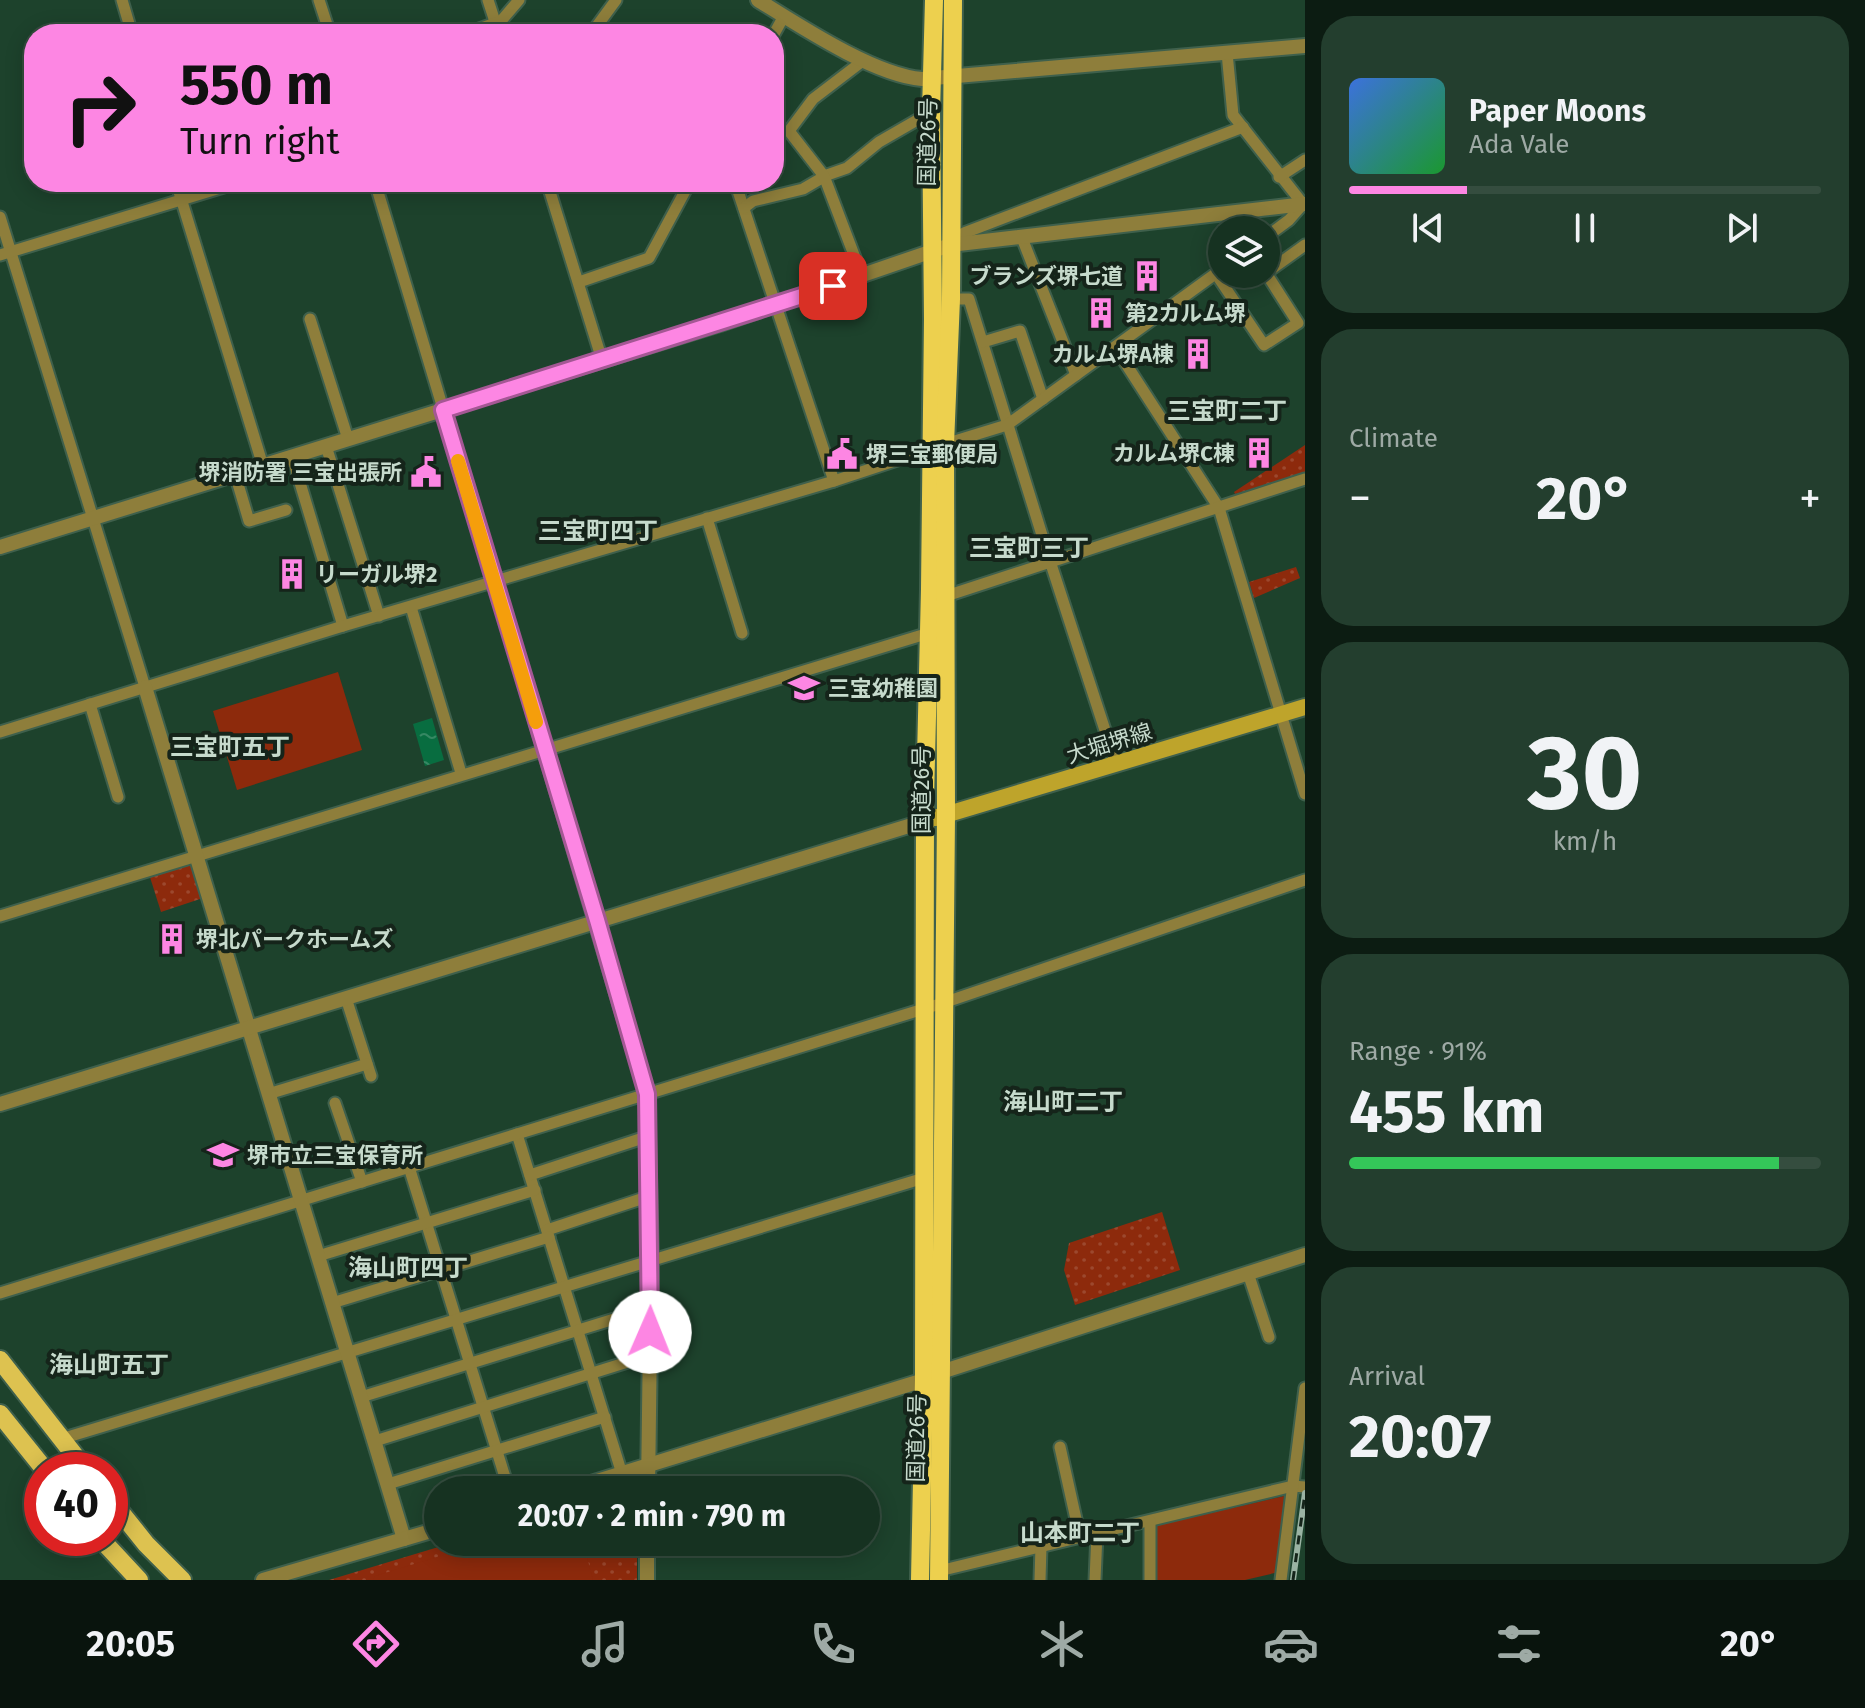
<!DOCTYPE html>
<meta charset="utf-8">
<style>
body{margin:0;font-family:"Fira Sans","Noto Sans JP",sans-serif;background:#233e2e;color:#f1f3f6;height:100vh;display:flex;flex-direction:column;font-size:30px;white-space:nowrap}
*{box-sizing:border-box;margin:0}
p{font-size:26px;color:#9eaaa5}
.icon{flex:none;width:44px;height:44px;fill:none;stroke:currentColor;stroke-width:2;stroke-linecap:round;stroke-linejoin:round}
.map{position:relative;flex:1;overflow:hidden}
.drawer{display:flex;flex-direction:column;gap:16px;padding:16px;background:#0c1c12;width:560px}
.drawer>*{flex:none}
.guide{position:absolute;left:24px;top:24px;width:760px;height:168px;border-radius:32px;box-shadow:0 4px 20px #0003,0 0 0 2px #354d3f;background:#fd86e3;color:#111;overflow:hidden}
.tools{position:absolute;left:1208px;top:216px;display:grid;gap:16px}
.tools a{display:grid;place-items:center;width:72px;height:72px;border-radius:50%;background:#163221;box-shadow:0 4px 20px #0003,0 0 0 2px #354d3f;font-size:40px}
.speed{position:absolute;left:24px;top:1452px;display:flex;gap:16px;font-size:40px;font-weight:700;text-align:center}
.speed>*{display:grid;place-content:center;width:104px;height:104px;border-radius:50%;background:#163221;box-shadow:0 4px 20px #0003,0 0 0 2px #354d3f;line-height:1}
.speed .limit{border:12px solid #d22;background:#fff;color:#111}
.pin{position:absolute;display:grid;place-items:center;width:68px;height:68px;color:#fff;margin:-34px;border-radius:16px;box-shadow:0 4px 12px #0006}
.me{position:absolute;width:88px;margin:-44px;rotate:1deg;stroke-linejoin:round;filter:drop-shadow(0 0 6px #0008)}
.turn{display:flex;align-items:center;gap:28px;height:168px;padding:0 24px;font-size:36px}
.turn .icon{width:104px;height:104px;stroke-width:2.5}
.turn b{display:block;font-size:56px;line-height:68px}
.big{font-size:60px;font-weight:700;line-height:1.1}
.drawer .tile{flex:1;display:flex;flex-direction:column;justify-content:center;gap:12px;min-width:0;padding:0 28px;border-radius:32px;background:#233e2e}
.drawer .dial{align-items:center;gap:0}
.dial b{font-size:104px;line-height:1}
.song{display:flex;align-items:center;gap:24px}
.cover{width:96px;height:96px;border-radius:12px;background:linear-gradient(135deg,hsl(220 70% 55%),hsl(130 70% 35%))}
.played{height:8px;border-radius:4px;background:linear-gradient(90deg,#fd86e3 25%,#354d3f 25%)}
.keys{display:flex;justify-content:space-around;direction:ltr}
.heat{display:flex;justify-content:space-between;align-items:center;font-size:44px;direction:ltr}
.charge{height:12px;border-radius:6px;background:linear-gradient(90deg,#34c759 91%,#354d3f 0)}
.trip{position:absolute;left:424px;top:1476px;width:456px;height:80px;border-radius:40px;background:#163221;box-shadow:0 4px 20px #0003,0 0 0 2px #354d3f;font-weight:700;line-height:80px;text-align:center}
.tabs{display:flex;height:128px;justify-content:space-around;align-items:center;background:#09140d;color:#9eaaa5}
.tabs .icon{width:56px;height:56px}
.tabs .on{color:#fd86e3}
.tabs b{font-size:36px;color:#f1f3f6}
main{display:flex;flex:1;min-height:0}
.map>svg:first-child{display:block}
</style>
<main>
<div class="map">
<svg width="1305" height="1580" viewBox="0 0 1305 1580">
<defs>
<pattern id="grass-dots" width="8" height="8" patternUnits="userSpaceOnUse" patternTransform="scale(2)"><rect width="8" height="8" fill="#8d2a0c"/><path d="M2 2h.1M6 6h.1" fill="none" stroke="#9c482e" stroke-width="1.8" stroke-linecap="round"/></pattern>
<pattern id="water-ripples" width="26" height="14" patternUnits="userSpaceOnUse" patternTransform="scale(2)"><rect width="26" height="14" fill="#086d40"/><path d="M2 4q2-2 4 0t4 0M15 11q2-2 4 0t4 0" fill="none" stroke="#368863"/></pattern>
</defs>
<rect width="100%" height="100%" fill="#1d422c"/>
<g fill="url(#grass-dots)">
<polygon points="1305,445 1305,472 1235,494 1234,492"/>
<polygon points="1296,567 1300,578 1254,598 1249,582"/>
<polygon points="188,862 193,864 203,898 161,912 149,874"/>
<polygon points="1162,1212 1180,1270 1075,1305 1064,1270 1069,1243"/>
<polygon points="455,1542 637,1542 637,1580 329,1580"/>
</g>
<g fill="#8d2a0c">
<polygon points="338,672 362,750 237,790 213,711"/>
<polygon points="1284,1496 1279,1572 1245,1580 1155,1580 1155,1526"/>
<polygon points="486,1542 583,1542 593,1580 373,1580 375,1576"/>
</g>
<polygon fill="url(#water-ripples)" points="432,718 444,760 425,766 413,724"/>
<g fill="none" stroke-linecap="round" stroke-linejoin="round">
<defs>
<g id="minor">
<polyline points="122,0 132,34"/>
<polyline points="319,0 330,34"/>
<polyline points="488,0 499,34"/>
<polyline points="465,34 501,21 519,0"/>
<polyline points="591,34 616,0"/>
<polyline points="774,34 784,16"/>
<polyline points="1227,53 1233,115 1303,204 1289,220 1266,237"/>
<polyline points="1279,177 1305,160"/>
<polyline points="176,182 263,466"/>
<polyline points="375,182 495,582"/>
<polyline points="547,182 602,360"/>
<polyline points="735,182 834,481"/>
<polyline points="549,189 570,182"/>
<polyline points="744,208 753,201 803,189 827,175 847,168 879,142 931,112"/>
<polyline points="0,217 145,687"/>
<polyline points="1022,238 1076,375"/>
<polyline points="951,244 964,233 1243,127"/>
<polyline points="0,255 240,182"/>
<polyline points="1266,273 1305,245"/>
<polyline points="1216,274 1264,345 1298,323 1266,273"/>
<polyline points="862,276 824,176 789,131 813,99 864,60"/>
<polyline points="579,282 649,258 690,182"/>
<polyline points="951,299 969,299 1050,561 1116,764"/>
<polyline points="310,319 348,439"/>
<polyline points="983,342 1020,331 1043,399"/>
<polyline points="1115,347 1219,508 1305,794"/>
<polyline points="945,444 1007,425 1222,269"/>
<polyline points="326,446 379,616"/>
<polyline points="292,456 343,626"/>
<polyline points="235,474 249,521 286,510"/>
<polyline points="707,518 742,633"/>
<polyline points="943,597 1305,479"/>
<polyline points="411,607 461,773"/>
<polyline points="90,704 118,797"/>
<polyline points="0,732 343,626 834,481 931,449"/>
<polyline points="0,916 929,633"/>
<polyline points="346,998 371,1076"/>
<polyline points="268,1094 367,1064"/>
<polyline points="335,1103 362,1182"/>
<polyline points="517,1134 622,1474"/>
<polyline points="409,1167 509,1490"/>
<polyline points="530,1175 649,1136"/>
<polyline points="547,1230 650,1196"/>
<polyline points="318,1256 535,1190"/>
<polyline points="1248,1273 1269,1337"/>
<polyline points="0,1293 943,1003 1305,880"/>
<polyline points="332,1303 549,1237"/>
<polyline points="361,1397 650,1308"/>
<polyline points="61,1439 924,1178"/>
<polyline points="375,1441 650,1355"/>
<polyline points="1060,1447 1080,1537"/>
<polyline points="388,1484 605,1417"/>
<polyline points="939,1571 1293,1486 1305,1487"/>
<polyline points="1040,1580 1041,1546"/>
<polyline points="1095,1580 1097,1533"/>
<polyline points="1150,1580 1150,1521"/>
<polyline points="1281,1580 1305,1388"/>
</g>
<g id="tertiary">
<path d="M758 0C800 26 874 75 922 79L1305 46"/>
<polyline points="0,547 720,324 950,245 1305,204"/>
<polyline points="495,582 647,1094 651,1260 648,1490"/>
<polyline points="145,687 404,1539"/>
<polyline points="0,1104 925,821"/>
<polyline points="568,1490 924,1380 941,1372 1305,1255"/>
<polyline points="263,1580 438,1529"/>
<polyline points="647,1580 647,1542"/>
</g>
<polyline id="secondary" points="935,818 1305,707"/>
<g id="primary">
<polyline points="0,1360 86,1470"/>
<polyline points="0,1414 45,1470"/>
<polyline points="110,1499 146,1544 182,1580"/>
<polyline points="100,1538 139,1580"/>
</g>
<g id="trunk">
<polyline points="920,1580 924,1380 925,801 930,589 933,319 931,112 934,0"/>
<polyline points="939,1580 946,815 945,444 951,299 953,0"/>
</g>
</defs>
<use href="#minor" stroke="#3f604c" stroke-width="15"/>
<use href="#tertiary" stroke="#3f604c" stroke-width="18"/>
<use href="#secondary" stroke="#3f604c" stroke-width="20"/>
<use href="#primary" stroke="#3f604c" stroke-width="22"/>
<use href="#trunk" stroke="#3f604c" stroke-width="22"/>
<use href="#minor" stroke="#8e7e3b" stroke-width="11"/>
<use href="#tertiary" stroke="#8e7e3b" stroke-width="14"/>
<use href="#secondary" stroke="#bea42b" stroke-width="16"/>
<use href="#primary" stroke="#ddc250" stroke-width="18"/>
<use href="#trunk" stroke="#edd04e" stroke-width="18"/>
<defs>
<polyline id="rail" points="1293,1580 1305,1493"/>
</defs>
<use href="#rail" stroke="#9ab3a3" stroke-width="6"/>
<use href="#rail" stroke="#15241a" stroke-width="3" stroke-dasharray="9" stroke-linecap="butt"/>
</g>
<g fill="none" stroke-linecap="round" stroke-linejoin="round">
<defs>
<polyline id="route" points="650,1332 647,1094 597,920 443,410 833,286"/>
</defs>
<use href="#route" stroke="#a45794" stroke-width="20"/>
<use href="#route" stroke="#fd86e3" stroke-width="14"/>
<polyline stroke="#f59e0b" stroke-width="14" points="458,461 536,722"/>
</g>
<defs>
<symbol id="building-bare" viewBox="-9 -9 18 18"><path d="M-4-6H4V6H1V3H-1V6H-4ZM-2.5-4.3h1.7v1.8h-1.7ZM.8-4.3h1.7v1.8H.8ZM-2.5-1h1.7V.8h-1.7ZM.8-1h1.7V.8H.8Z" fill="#fd86e3" stroke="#15241a" stroke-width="2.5" paint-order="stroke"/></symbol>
<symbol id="civic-bare" viewBox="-9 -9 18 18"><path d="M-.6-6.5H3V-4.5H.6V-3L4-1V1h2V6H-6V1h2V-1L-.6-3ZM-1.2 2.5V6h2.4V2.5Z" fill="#fd86e3" stroke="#15241a" stroke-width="2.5" paint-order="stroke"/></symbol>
<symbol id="school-bare" viewBox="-9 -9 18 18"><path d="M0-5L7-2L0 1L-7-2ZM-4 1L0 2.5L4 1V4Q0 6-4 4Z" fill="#fd86e3" stroke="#15241a" stroke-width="2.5" paint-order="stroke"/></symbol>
</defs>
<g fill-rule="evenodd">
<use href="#building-bare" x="1125" y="254" width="44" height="44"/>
<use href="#building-bare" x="1079" y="291" width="44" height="44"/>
<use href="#building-bare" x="1176" y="332" width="44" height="44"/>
<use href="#building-bare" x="1237" y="431" width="44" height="44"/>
<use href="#civic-bare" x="820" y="432" width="44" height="44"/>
<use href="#civic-bare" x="404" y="450" width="44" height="44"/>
<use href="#building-bare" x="270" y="552" width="44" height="44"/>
<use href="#school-bare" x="782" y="666" width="44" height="44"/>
<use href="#building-bare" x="150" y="917" width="44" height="44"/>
<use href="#school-bare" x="201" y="1133" width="44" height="44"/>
</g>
<g text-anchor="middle" stroke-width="8" stroke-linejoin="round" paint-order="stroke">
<g font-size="22" fill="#c6dacc" stroke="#15241a">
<text transform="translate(927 142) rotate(-89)" y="8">国道26号</text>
<text transform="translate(1109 743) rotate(-17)" y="8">大堀堺線</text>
<text transform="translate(921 790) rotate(-90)" y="8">国道26号</text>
<text transform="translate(916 1438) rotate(-89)" y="8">国道26号</text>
</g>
<g font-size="22" font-weight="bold" fill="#c6dacc" stroke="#15241a" text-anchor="start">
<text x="1123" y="284" text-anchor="end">ブランズ堺七道</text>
<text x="1125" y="321">第2カルム堺</text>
<text x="1174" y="362" text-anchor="end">カルム堺A棟</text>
<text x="1235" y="461" text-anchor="end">カルム堺C棟</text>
<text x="866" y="462">堺三宝郵便局</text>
<text x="402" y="480" text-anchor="end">堺消防署 三宝出張所</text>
<text x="316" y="582">リーガル堺2</text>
<text x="828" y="696">三宝幼稚園</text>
<text x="196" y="947">堺北パークホームズ</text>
<text x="247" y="1163">堺市立三宝保育所</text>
</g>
<g font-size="24" font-weight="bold" fill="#c6dacc" stroke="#15241a">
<text x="1227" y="419">三宝町二丁</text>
<text x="598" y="539">三宝町四丁</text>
<text x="1029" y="556">三宝町三丁</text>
<text x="230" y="755">三宝町五丁</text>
<text x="1063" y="1110">海山町二丁</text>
<text x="408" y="1276">海山町四丁</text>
<text x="109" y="1373">海山町五丁</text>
<text x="1080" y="1541">山本町二丁</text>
</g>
</g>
</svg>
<div class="tools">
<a><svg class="icon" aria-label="layers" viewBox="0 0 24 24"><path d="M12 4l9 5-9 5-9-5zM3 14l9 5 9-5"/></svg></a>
</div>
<div class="speed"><div class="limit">40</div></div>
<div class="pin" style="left:833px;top:286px;background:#d93025"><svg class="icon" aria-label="arrive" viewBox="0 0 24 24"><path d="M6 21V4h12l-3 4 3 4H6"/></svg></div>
<svg class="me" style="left:650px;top:1332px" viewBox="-20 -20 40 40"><circle r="19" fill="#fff"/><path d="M0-13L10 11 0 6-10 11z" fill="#fd86e3"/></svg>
<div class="trip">20:07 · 2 min · 790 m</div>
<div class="guide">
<div class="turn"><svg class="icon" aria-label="right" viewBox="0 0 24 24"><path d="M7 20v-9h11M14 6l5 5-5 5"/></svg><div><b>550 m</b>Turn right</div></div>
</div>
</div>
<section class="drawer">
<div class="tile">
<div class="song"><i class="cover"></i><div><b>Paper Moons</b><p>Ada Vale</p></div></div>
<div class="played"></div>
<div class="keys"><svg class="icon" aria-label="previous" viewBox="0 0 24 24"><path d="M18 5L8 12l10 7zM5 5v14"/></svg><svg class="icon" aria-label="pause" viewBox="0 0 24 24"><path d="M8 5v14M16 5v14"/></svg><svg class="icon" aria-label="next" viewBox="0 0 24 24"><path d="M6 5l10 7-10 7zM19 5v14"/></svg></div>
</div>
<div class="tile"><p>Climate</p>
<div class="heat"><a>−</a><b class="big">20°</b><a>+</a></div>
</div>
<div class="tile dial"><b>30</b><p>km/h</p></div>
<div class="tile"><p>Range · 91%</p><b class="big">455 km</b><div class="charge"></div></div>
<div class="tile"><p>Arrival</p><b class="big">20:07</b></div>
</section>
</main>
<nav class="tabs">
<b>20:05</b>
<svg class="icon on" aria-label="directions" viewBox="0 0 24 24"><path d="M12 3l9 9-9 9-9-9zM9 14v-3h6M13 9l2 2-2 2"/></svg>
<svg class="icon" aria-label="music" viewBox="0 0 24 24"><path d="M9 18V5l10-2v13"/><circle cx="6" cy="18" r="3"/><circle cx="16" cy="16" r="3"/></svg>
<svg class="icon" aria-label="phone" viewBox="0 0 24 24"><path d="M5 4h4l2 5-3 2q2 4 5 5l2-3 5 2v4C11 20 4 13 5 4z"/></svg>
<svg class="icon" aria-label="climate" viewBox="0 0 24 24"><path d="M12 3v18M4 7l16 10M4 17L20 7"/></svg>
<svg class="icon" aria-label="car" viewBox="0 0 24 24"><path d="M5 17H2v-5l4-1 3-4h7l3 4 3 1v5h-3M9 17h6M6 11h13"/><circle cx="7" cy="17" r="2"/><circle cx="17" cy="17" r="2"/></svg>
<svg class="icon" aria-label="filters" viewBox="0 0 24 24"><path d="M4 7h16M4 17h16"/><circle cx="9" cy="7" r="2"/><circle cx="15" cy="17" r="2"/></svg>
<b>20°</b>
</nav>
